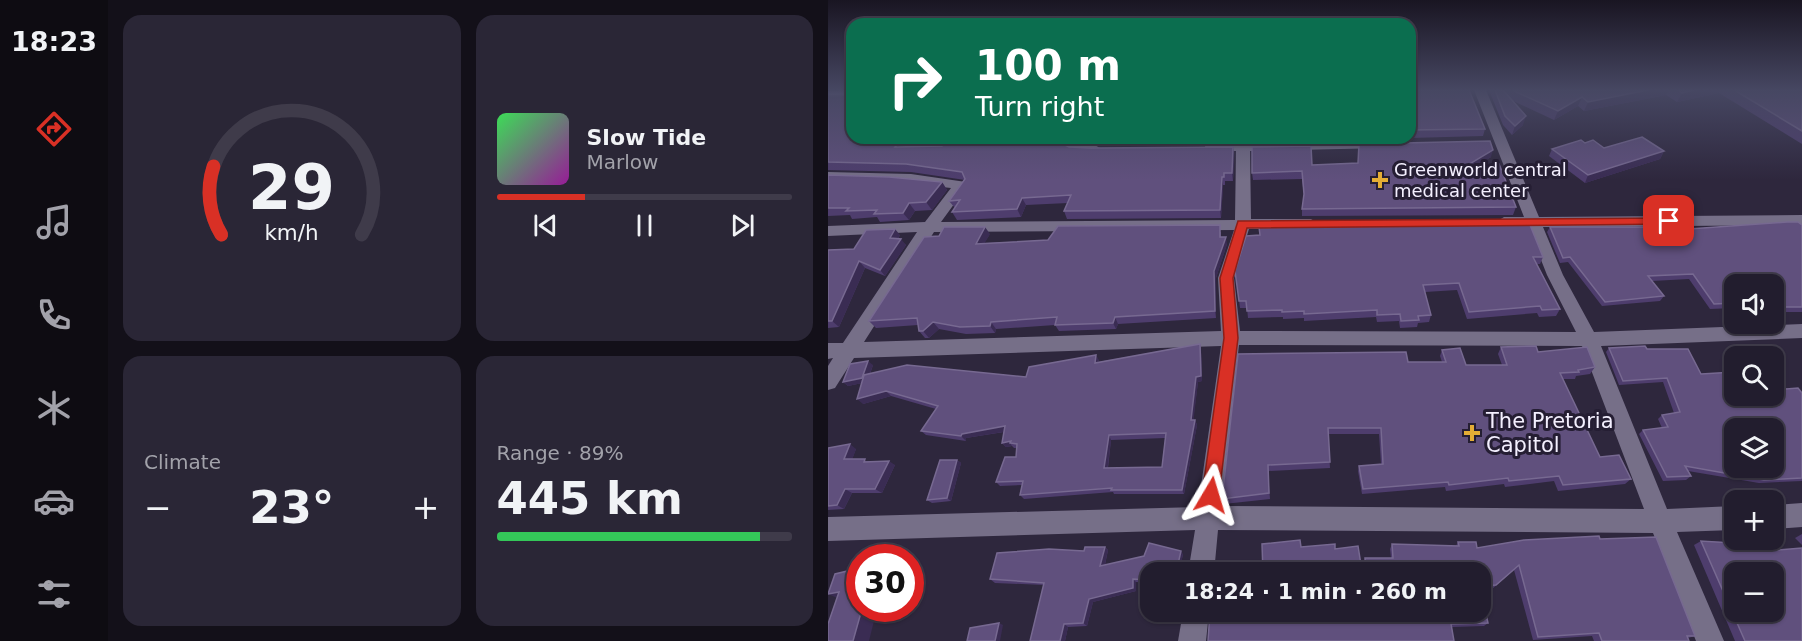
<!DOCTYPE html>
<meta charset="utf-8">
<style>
body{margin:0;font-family:"DejaVu Sans",sans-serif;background:#2a2636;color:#f1f3f6;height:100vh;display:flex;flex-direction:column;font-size:22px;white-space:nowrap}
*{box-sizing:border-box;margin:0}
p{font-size:20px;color:#a2a2aa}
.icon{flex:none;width:33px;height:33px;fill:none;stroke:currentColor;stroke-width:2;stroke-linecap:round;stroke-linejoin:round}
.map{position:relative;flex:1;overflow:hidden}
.details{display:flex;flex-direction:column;gap:15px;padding:15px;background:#131019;width:720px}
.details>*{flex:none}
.hud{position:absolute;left:18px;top:18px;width:570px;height:126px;border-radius:18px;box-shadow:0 2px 4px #0004,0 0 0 2px #3f3b4a;background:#0b6e4f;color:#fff;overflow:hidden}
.buttons{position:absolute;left:896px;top:274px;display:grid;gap:12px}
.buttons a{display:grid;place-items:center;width:60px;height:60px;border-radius:12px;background:#221d2e;box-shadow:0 2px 4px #0004,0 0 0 2px #3f3b4a;font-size:30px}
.speed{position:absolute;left:18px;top:544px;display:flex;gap:12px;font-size:30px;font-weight:700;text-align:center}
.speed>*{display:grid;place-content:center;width:78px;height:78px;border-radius:50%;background:#221d2e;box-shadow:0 2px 4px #0004,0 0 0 2px #3f3b4a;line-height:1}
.speed .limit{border:9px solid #d22;background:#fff;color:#111}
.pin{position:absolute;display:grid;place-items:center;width:51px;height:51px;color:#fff;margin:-26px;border-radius:12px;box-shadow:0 3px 9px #0006}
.me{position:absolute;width:66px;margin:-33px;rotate:7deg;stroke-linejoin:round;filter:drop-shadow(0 0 4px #0008)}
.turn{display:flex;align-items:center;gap:21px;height:126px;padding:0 30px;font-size:27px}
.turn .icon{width:78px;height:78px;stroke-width:2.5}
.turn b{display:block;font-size:42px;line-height:51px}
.big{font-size:45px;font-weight:700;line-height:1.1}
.details .tile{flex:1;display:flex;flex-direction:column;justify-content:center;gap:9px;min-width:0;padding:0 21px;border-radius:18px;background:#2a2636}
.details .dial{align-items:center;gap:0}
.dial svg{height:156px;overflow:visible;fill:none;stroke:#3f3b4a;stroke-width:7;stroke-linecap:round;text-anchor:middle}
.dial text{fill:#f1f3f6;stroke:none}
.song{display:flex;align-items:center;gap:18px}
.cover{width:72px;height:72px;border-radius:9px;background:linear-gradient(135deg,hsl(130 70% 55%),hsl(300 70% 35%))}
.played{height:6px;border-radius:3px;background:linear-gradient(90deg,#d93025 30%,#3f3b4a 30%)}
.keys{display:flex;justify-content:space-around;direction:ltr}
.heat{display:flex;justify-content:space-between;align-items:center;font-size:33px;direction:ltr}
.charge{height:9px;border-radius:4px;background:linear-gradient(90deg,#34c759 89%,#3f3b4a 0)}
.details .tiles{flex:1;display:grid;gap:15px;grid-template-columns:repeat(2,1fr)}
.trip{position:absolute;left:312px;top:562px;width:351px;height:60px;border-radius:18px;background:#221d2e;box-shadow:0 2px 4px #0004,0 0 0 2px #3f3b4a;font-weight:700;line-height:60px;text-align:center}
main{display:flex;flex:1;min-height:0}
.menu{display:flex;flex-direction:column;width:108px;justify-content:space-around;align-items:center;background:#0e0c12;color:#a2a2aa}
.menu .icon{width:42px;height:42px}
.menu .selected{color:#d93025}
.menu b{font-size:27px;color:#f1f3f6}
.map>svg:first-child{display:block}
</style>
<main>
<nav class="menu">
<b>18:23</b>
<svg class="icon selected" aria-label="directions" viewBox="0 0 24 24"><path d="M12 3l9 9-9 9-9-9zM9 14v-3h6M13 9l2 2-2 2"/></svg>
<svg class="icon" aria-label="music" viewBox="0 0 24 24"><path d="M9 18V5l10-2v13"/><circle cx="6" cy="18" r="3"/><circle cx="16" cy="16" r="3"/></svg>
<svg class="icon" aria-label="phone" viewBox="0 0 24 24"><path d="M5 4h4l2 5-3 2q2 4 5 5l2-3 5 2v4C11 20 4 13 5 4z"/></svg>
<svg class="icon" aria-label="climate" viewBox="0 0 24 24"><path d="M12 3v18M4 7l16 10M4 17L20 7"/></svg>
<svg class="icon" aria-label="car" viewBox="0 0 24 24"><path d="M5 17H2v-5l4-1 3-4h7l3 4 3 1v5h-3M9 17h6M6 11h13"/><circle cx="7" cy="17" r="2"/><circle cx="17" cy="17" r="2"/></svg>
<svg class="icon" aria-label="filters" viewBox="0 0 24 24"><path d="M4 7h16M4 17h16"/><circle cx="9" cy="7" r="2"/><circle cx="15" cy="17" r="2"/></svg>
</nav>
<section class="details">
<div class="tiles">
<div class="tile dial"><svg viewBox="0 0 100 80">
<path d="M14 69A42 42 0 1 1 86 69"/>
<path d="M14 69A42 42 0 0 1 10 34" stroke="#d93025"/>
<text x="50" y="56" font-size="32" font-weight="700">29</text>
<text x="50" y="72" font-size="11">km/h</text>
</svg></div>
<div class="tile">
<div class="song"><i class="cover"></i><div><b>Slow Tide</b><p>Marlow</p></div></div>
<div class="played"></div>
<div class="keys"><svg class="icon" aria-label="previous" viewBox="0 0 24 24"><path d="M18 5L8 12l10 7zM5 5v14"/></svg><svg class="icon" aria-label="pause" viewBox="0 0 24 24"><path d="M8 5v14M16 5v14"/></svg><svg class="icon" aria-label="next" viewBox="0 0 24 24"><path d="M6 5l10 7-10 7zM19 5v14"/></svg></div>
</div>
<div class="tile"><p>Climate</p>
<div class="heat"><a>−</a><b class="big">23°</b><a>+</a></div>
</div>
<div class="tile"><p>Range · 89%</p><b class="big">445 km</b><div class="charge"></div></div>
</div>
</section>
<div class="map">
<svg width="974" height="641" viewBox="0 0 974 641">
<rect width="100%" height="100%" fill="#2e273d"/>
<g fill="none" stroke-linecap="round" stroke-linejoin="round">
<g fill="#766f88" fill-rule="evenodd">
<path d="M646 90H658L711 217 974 215V225L715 227 735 275 766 332 974 324V338L773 346 839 509 906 506V530L849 532 896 641H868L825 533 390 530 386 573H360L367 530 0 541V517L370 507 393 346 26 358 7 388 0 390V366L5 358 0 359V343H15L89 232 0 236V226L97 222 123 188 67 182 0 180V172L83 174 138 182 140 185 113 222 407 220 408 151H378L376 148 378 145 408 144 409 138H421L422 143 553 141 560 145 558 148 422 151 423 219H483L491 224 483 229H421L406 278 412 331 748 332 719 275 700 227H676L668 222 676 217H696ZM406 230 390 278 393 331 36 342 106 232ZM411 345 754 346 816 509 393 506Z"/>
<polygon points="240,138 252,138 251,144 265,144 272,148 265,152 239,151 237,148"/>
<polygon points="974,503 974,527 945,529 945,505"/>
<polygon points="355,612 381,612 378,641 350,641"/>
</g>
<polygon fill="#9d8ec0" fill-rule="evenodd" points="24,90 24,94 0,97 0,91"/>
</g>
<g fill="#4e3d6d" fill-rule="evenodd">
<polygon points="582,90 657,129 655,136 582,138"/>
<polygon points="661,90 974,90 974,144 891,93 849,102 838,95 756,111 750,106 726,120 683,100 695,125 684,135 675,125"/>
<polygon points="0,96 84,138 78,147 114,146 116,138 239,138 237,145 241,147 263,148 405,147 406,154 405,181 397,181 397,185 395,185 393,218 239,219 236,211 240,203 198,205 193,217 129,220 124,212 127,208 121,201 137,180 83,172 0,170"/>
<polygon points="252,138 267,138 267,142 254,142"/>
<polygon points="311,138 408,138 406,142 312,142"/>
<polygon points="423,138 483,138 483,140 424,142"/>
<polygon points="531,138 574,138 531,139"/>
<polygon points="757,143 776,148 836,151 832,159 757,183 721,156 724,149"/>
<polygon points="663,157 632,176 688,207 685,215 474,216 474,209 476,196 474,179 425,180 424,173 484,165"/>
<polygon points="0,175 114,182 119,190 104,210 87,211 81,220 52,222 49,217 24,219 22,215 0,216"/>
<polygon points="974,225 974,312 945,312 945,285 906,285 906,308 882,309 861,279 824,281 836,296 832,301 774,306 740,262 732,263 719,232 722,227 847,230"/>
<polygon points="393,232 393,237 399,244 388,278 388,318 290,324 288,329 231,331 227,325 168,329 167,333 138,334 111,329 101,338 97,338 91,331 90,325 48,328 41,321 162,234 156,243"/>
<polygon points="72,235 70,239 78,245 57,276 37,268 11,327 0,328 0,250 26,249"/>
<polygon points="715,257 712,264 709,264 732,309 728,316 711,317 709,313 639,319 629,290 597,292 603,315 601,322 590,323 589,327 572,328 571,321 549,322 548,317 476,321 476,318 455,319 455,317 420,318 419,308 412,308 407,271"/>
<path d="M372 344 373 349 374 381 370 382 365 420H367L369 425 356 494H286L285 492 196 499 192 495 194 485 172 486 168 482 188 457V448H186L184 446 178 447 174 443 176 432 138 438V441L98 435 93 431 108 409 63 396 35 404 34 383 20 386 15 382 45 365 42 374 198 377 271 360 270 362ZM337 438 334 467 280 468 283 440Z"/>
<polygon points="673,347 710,352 767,367 762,374 748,376 747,379 734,379 772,457 803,479 797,484 730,491 726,481 677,487 676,484 618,491 617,487 534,494 530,471 531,466 553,464 551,434 500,434 502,468 440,471 442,499 396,504 394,499 580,362 614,362 612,356 614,350 638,365 674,365 670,354"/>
<polygon points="781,348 819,349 873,374 958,389 974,393 974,481 931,483 860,471 863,476 858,480 835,481 811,434 815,430 834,428 830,419 834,415 846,413 835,382 791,385 778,352"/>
<polygon points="0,448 28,449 24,459 67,465 54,493 24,493 16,509 0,510"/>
<polygon points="129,460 133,463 123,501 104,503 99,500"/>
<polygon points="974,534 974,545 967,538"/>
<polygon points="772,539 867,636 860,638 861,641 766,641 764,636 705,640 686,570 664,589 653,590 660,623 656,626 624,627 497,619 539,615 539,612 652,612 652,573 537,573 536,563 537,558 563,558 562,549 564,544 628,546 630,542 649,548"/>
<polygon points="902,539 974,641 907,641 866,545 873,541 896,542"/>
<polygon points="277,547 280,550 277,565 355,554 351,573 322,573 322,583 308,582 308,591 265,602 259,626 240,627 237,641 216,585 167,583 162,579 256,551"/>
</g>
<g fill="#3a2c53">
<polygon points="820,90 841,90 838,95 756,111 760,102"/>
<polygon points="866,90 893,90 891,93 849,102 854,93"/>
<polygon points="754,97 750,106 726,120 730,111"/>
<polygon points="698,116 695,125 684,135 687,126"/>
<polygon points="74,138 84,138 72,155 67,147"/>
<polygon points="234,138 239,138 236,150 233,143"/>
<polygon points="405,147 406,154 405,181 404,173"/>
<polygon points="665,150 663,157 626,180 628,172"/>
<polygon points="836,151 832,159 757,183 760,175"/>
<polygon points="394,177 395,185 393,218 392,210"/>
<polygon points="114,182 119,190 104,210 98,202"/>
<polygon points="194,198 198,205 193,217 189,209"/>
<polygon points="81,203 87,211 81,220 75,213"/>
<polygon points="157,227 162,234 152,251 148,244"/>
<polygon points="67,229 72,235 66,244 62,238"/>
<polygon points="398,237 399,244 388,278 388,318 387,311 386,271"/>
<polygon points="73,239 78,245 57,276 52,270"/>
<polygon points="31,261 37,268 11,327 4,321"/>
<polygon points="287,317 290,324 288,329 285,323"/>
<polygon points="105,322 111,329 101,338 95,331"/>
<polygon points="163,322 168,329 167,333 162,326"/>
<polygon points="372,344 373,349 374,381 370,382 365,425 363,420"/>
<polygon points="268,355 271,360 269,367 267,363"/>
<polygon points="40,361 45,365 39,382 20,386 15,382"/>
<polygon points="58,391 63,396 35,404 29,399"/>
<polygon points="367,420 369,425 356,494 354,490"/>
<polygon points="177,426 181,431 138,438 138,441 133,436 134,434"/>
<polygon points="281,435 283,440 279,472 276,468"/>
<polygon points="183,441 182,443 184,446 178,447 174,443"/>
<polygon points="22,444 28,449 23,463 16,459"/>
<polygon points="129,460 133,463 123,501 119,498"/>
<polygon points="61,461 67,465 54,493 47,489"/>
<polygon points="17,489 24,493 16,509 9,505"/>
<polygon points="277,547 280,550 276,569 272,566"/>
<polygon points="353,551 355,554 351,573 348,573"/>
<polygon points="305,579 308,582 308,591 265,602 259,626 255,623 261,599"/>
<polygon points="11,592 14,600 0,594"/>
<polygon points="34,609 49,609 41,641 25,641"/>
<polygon points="171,623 175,625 172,641 167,641"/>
<polygon points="236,624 240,627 237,641 232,641"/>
</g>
<g fill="#60507d" stroke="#776991" stroke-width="1.5" fill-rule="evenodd">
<polygon points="582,90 641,90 657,129 582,130"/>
<polygon points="667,90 675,90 698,116 687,126 677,116"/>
<polygon points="684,90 820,90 760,102 754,97 730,111"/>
<polygon points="850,90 866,90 854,93"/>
<polygon points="906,90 974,90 974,131"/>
<polygon points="24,95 24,138 74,138 67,147 114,146 116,138 234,138 233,143 241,147 263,148 405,147 404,173 396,173 396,177 394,177 392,210 236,211 243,195 194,198 189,209 124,212 132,200 121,201 137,179 134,172 78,164 0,162 0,96"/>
<polygon points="814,137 836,151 760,175 724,149 753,140 757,143 765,140 776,148"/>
<polygon points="662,141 665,150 628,172 629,177 671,164 688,207 474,209 476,194 474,171 424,173 424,147 483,146 484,165 530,163 531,144"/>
<polygon points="0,175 61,177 114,182 98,202 81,203 75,213 46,214 49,210 18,211 21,208 0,208"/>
<polygon points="698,222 702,225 715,257 705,257 732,309 714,310 712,306 641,312 631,283 595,285 603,315 590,316 591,320 573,321 572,314 549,315 549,310 476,314 476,311 454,312 454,310 419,311 418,301 411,301 407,271 418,236 432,235 431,227 460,224"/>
<polygon points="959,222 970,222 974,225 974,307 948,307 947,305 945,305 945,285 906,285 906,303 886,304 865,274 820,276 836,296 777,302 742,257 735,258 722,227 830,227 831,229 844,227 847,230"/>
<polygon points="392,225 392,237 398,237 386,271 387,311 287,317 285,323 227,325 229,317 163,322 162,326 132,327 105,322 95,331 91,331 89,318 41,321 96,237 111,236 116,227 157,227 148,244 220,240 230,226"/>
<polygon points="67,229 62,238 73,239 52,270 31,261 4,321 0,321 0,250 26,249 38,230"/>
<path d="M372 344 373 376 368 377 363 420H367L354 490H283L284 488 192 495 195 481 168 482 177 457H188L189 444 182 443 183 441 174 443 177 426 134 434 133 436 93 431 110 406 58 391 29 399 36 375 79 365 198 377 201 367 268 355 267 363ZM338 433 334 467 276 468 281 435Z"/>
<polygon points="708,346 710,352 759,347 767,367 750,370 751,372 732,373 772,457 791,455 803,479 735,485 731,476 681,481 680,478 621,485 620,482 535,489 531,466 555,464 553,428 500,428 502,462 440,465 441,493 394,499 410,354 578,352 580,362 618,362 614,350 632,348 638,365 679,365 673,347"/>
<path d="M817 346 819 349H860L873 374 906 372V396H945V372L958 389 970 388 974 393V478L936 480 857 466 863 476 839 477 815 430 840 427 834 415 852 412 839 378 795 381 781 348ZM906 429H945V468H906Z"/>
<polygon points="40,361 34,378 15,382 22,364"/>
<polygon points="22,444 16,459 37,459 36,462 61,461 47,489 17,489 9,505 0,506 0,448"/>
<polygon points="112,460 129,460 119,498 99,500"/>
<polygon points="771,536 772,539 828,537 867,636 859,636 861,641 774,641 771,633 710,637 691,565 668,585 652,586 652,573 538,573 537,558 565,558 564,544 631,546 630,542 648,542 649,548 696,540"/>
<path d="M902 539H906V540H931L936 551 974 548V641H917L873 541 904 543ZM906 573H945V612H906Z"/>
<polygon points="472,540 473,547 507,544 507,549 530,546 534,571 517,573 435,573 434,544"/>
<polygon points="321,543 353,551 348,573 322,573 322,580 305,579 305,588 261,599 255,623 236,624 232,641 202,641 216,583 162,579 169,553 221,549 256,551 257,547 277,547 272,566 316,556"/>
<polygon points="61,555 60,558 47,558"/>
<polygon points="32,568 32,609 34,609 25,641 0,641 0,624 11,592 0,594 7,574"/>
<polygon points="652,587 660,623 623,624 626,641 380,641 382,612 497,612 497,619 540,614 540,612 652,612"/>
<polygon points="171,623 167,641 139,641 142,628"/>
</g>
<linearGradient id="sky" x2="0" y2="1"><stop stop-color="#191522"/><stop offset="0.5" stop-color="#464762"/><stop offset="1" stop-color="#464762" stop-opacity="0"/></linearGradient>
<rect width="974" height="180" fill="url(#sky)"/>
<polygon fill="#d93025" stroke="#8d1f18" stroke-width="1.5" points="841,218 847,221 845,224 419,228 405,278 410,338 391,495 389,501 383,504 377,501 374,495 396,338 392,278 410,221"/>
<g fill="#e4ad35" stroke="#251e33" stroke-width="2">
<path d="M549 171h6v6h6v6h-6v6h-6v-6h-6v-6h6z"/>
<path d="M641 424h6v6h6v6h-6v6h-6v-6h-6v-6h6z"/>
</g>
<g text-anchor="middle" stroke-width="6" stroke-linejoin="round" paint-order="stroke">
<g font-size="18" fill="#f3effe" stroke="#251e33" text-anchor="start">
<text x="566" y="176">Greenworld central<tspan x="566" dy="21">medical center</tspan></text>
</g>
<g font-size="21" fill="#f3effe" stroke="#251e33" text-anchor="start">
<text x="658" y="428">The Pretoria<tspan x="658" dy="24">Capitol</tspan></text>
</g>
</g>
</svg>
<div class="buttons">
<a><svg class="icon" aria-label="sound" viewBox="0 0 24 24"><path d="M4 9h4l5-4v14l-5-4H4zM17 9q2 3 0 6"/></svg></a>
<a><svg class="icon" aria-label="search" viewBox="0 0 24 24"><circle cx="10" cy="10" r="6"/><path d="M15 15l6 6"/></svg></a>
<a><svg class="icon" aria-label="layers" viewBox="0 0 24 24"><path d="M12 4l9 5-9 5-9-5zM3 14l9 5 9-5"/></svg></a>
<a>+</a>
<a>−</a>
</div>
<div class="speed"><div class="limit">30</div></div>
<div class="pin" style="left:841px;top:221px;background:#d93025"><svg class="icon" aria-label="arrive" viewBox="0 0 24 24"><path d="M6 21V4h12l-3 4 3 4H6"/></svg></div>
<svg class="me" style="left:383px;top:495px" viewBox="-20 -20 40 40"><path d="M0-17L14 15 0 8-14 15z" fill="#d93025" stroke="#fff" stroke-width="4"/></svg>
<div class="trip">18:24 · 1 min · 260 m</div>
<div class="hud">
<div class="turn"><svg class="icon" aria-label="right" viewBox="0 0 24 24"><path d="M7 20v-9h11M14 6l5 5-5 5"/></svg><div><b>100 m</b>Turn right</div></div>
</div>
</div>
</main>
